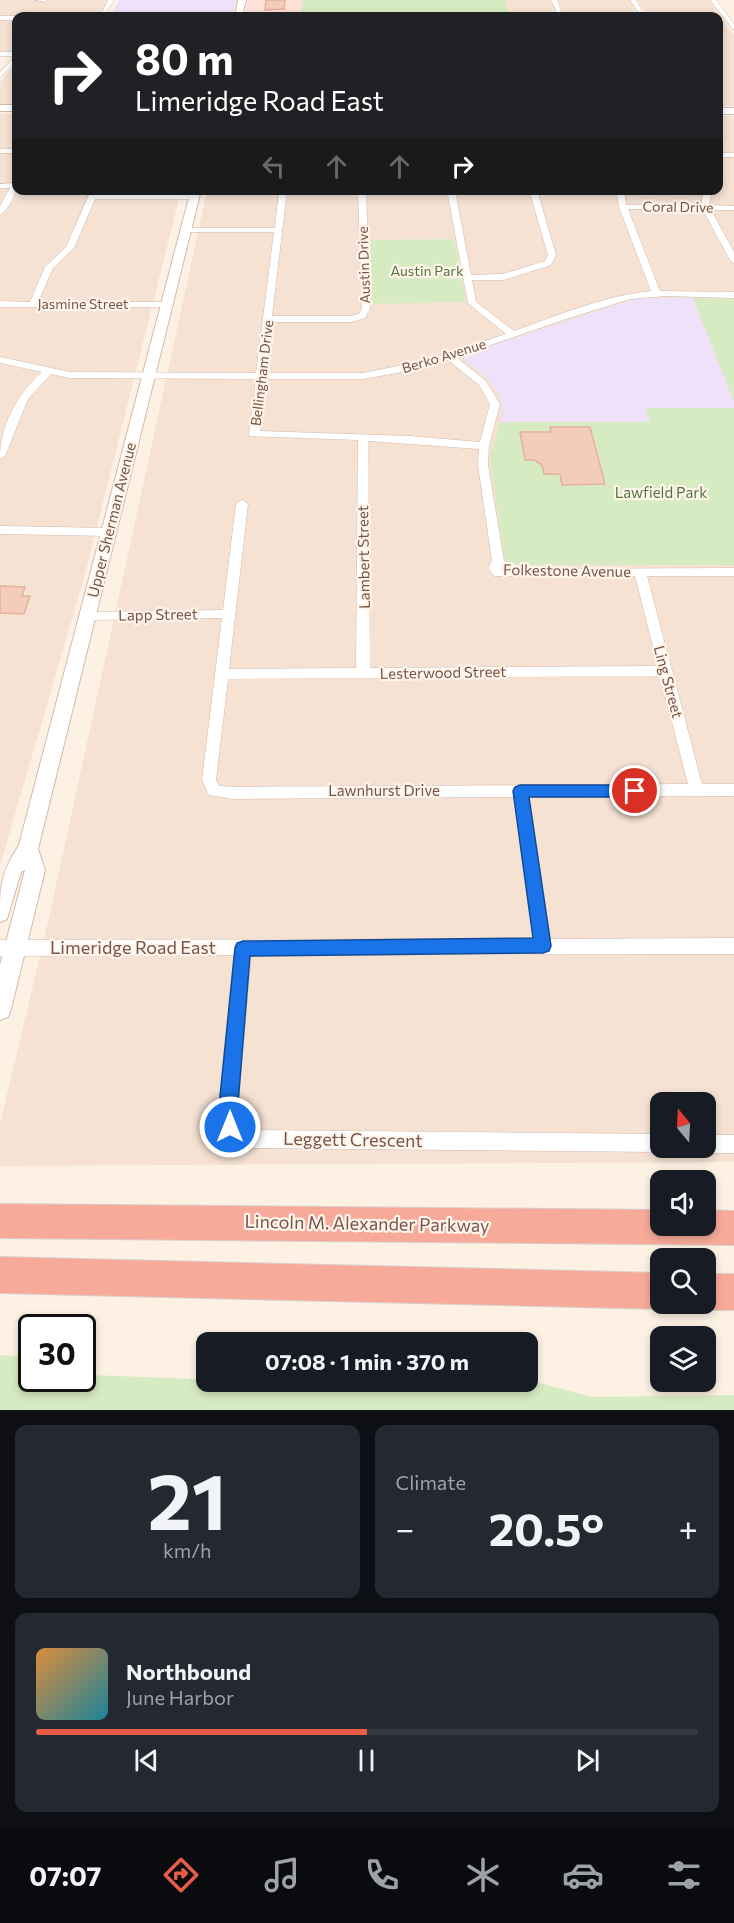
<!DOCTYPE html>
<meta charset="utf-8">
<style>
body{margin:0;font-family:Commissioner,sans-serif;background:#242831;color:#f1f3f6;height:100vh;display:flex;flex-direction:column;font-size:22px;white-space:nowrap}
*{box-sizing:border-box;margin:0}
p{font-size:20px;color:#9ea1a6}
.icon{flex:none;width:33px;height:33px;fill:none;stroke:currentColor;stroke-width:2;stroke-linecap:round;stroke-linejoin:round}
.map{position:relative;height:1410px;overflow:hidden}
.details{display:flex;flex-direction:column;gap:15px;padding:15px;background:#0d0f14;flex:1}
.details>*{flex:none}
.banner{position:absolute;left:12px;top:12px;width:711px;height:183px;border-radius:12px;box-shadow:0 3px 9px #0003;background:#202124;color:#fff;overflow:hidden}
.needle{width:39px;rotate:342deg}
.buttons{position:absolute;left:650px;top:1092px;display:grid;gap:12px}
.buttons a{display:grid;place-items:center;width:66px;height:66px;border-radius:12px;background:#171b24;box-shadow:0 3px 9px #0003;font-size:30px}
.speed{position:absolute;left:18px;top:1314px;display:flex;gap:12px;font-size:30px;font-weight:700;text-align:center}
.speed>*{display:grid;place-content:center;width:78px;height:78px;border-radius:50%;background:#171b24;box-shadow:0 3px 9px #0003;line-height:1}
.speed .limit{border:3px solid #111;border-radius:9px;background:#fff;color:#111}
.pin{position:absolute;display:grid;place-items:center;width:51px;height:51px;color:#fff;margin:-26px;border:3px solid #fff;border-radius:50%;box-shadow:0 2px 6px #0007}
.me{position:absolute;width:66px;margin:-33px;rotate:0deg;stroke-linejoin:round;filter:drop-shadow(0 0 4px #0008)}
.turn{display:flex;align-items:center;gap:21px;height:126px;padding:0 24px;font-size:27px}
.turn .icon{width:78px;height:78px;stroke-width:2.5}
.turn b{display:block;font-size:42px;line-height:51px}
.lanes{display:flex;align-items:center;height:57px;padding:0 24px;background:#0003;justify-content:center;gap:30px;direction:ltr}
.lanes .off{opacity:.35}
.big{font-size:45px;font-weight:700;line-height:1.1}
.details .widget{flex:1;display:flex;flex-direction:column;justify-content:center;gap:9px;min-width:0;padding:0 21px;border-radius:12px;background:#242831}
.details .dial{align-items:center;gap:0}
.dial b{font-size:78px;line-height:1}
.song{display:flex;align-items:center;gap:18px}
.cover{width:72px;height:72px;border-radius:9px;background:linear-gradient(135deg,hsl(30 70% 55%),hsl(190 70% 35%))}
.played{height:6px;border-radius:3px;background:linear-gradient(90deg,#e95c47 50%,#363941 50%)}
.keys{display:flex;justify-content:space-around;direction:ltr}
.heat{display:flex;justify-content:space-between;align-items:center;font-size:33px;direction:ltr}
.details .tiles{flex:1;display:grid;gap:15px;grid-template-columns:1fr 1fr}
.widget:last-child{grid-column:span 2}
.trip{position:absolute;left:196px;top:1332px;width:342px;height:60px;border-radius:12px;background:#171b24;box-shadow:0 3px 9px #0003;font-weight:700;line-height:60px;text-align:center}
.tabs{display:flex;height:96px;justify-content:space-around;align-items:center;background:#090b0e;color:#9ea1a6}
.tabs .icon{width:42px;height:42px}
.tabs .current{color:#e95c47}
.tabs b{font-size:27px;color:#f1f3f6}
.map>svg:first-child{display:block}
</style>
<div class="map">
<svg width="734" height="1410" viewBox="0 0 734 1410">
<rect width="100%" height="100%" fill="#fdf1e4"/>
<g fill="#f5e2d3" fill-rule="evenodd">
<polygon points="0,0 106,0 98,16 95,16 16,17 0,16"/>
<polygon points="504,0 549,0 555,14 510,15"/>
<polygon points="558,0 629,0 637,15 567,15 564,14"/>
<polygon points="637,0 708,0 719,15 649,16"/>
<polygon points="0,19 16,20 16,51 0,52"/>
<polygon points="718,19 723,20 734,35 734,106 719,106"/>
<polygon points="16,63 16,104 0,104 0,82"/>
<polygon points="0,114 16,114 16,190 181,191 85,574 0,866"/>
<path d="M719 116H734V1162L0 1166V1124L48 922 207 191 718 190ZM660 1102H705V1148H660Z"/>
</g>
<polygon fill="#fde0d8" points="248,0 303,0 301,15 245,15"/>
<g fill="#eee1f9">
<polygon points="119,0 236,0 232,16 111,16"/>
<polygon points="637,298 693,298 734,402 734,408 647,408 651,422 500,422 503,413 500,396 489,380 463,359 463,355"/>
</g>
<g fill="#d7ebc2">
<polygon points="303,0 504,0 510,16 245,16 301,15"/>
<polygon points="454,239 466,302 371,304 369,240"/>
<polygon points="693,298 734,299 734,402"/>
<polygon points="646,408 734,408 734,565 514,565 507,562 504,557 490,458 500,422 650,422"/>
<polygon points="0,1355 31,1357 32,1378 82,1378 83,1372 90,1375 325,1384 335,1382 528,1382 528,1380 593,1397 734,1395 734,1410 0,1410"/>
</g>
<g fill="#f3ccbb" stroke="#e6b19b" stroke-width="1.5">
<polygon points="266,0 285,0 284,9 265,10"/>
<polygon points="550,427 590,427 605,484 562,485 560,474 544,474 542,465 534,460 525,460 520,432 551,432"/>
<polygon points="0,586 25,587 22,596 30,596 24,614 0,613"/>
</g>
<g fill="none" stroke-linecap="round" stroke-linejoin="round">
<defs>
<g id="minor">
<polygon points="35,0 48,0 45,2"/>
<polygon points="108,0 114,0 104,16 100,16"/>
<polygon points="551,0 557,0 563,16 559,16"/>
<polygon points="630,0 636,0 645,16 641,16"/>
<polygon points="710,0 716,0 734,24 734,30"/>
<rect x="0" y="16" width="16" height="4"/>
<rect x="0" y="52" width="16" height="4"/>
<polygon points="16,56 16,61 0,78 0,72"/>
<rect x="0" y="149" width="16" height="4"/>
<rect x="718" y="153" width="16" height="4"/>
<path d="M16 183C17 193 9 209 0 215V206L10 188H0V184Z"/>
<polygon points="91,190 99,190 97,195 195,195 199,197 195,199 95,199 74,248 53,268 38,302 166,302 170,305 169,307 0,307 0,301 30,302 45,267 66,247"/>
<path d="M279 190H287L272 316H351L359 314 362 309 358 190H366L370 309 365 318 352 322H272L266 373H363L428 360 506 334 468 303 447 190H455L471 275 503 274 545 261 548 255 529 190H537L556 255 551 265 504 280H472L476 302 514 331C558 315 604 296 651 291L619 207 616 190H624L626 205H701L704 190H712L709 205 734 206V210H711L734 252V263L730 260 703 210 628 209 660 291 734 292V298L666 296 630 299 566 319 456 357 486 381 500 404 489 446 488 465 504 561 501 569 734 568V576H647L702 784H734V796L528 797 550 939 734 938V954L251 955 237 1116 240 1126 250 1130 660 1134V1148H667L660 1152 245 1148 227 1139 219 1116 234 955 0 956V940L534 939 514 797 233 799 209 795 202 780 222 618 87 620 81 616 87 612 223 610 236 504 242 500 248 504 229 669 356 668 358 440 250 436 249 434 256 379 70 378 51 374 28 399 5 456 0 459C0 426 17 394 42 372L0 363V357L70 372 256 373 274 232H185L181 230 185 228H275ZM448 360 479 385 490 404 480 442 409 436 260 431 265 379H363L397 373ZM368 441 479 449 478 465 492 561 488 568 494 576H635L658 666 370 668ZM660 676 688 784 233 787 219 786 216 780 228 679Z"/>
<polygon points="0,526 110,528 116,532 110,536 0,534"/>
<polygon points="705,1135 734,1135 734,1153 705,1153 698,1151 697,1148 705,1148"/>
</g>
<g id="secondary">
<polygon points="238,0 246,0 242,16 235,16"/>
<rect x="0" y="105" width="16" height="6"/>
<rect x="718" y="108" width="16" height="6"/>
<path d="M191 190H201L38 849 45 870 11 1009 8 1017 0 1020V965L25 870 21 872 7 919 0 922C0 885 0 875 19 845Z"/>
</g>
<g id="motorway">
<polygon points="0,1204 660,1210 660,1226 705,1226 705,1210 734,1211 734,1245 0,1238"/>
<polygon points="0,1257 660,1273 660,1304 673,1304 660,1309 0,1293"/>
<polygon points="705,1274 734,1274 734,1310 705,1310 692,1305 705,1304"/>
</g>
</defs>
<use href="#minor" stroke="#d1baad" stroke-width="1"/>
<use href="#secondary" stroke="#d4b9aa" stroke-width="2"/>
<use href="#motorway" stroke="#d9cfcc" stroke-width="2"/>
<use href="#minor" fill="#fff" fill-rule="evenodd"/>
<use href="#secondary" fill="#fff" fill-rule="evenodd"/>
<use href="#motorway" fill="#f8aa9a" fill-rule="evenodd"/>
</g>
<polygon fill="#1a73e8" stroke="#114b97" stroke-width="1.5" points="520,785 635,785 640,787 642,791 640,795 635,797 529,797 551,946 549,951 543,953 250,956 237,1116 239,1127 236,1134 230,1136 223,1134 218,1116 235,948 237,943 243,941 533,938 513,791 515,787"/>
<g text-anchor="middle" stroke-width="4.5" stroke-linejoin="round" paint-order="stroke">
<g font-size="14" fill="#765549" stroke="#fff5eb">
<text transform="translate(678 207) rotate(1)" y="5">Coral Drive</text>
<text transform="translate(364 265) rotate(-92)" y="5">Austin Drive</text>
<text x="83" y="309">Jasmine Street</text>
<text transform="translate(444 356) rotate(-17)" y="5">Berko Avenue</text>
<text transform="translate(262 373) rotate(-83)" y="5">Bellingham Drive</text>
</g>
<g font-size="14" fill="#54763e" stroke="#fff5eb">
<text x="427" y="276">Austin Park</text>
</g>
<g font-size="15" fill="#54763e" stroke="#fff5eb">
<text x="661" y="498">Lawfield Park</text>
</g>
<g font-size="15" fill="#765549" stroke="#fff5eb">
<text transform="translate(112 520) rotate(-76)" y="5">Upper Sherman Avenue</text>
<text transform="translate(364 557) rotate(-91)" y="5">Lambert Street</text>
<text transform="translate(567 571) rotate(1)" y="5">Folkestone Avenue</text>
<text transform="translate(158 615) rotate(-1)" y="5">Lapp Street</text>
<text transform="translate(443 673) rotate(-1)" y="5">Lesterwood Street</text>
<text transform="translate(668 682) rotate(75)" y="5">Ling Street</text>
<text x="384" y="796">Lawnhurst Drive</text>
</g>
<g font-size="18" fill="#765549" stroke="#fff5eb">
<text x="133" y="954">Limeridge Road East</text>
<text transform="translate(353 1140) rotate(1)" y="6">Leggett Crescent</text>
<text transform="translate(367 1224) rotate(1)" y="6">Lincoln M. Alexander Parkway</text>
</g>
</g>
</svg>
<div class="buttons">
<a><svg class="needle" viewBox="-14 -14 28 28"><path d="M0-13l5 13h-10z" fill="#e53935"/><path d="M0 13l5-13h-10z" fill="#9ea1a6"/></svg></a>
<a><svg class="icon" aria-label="sound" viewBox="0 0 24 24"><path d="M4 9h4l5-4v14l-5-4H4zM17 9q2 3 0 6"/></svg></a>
<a><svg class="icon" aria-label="search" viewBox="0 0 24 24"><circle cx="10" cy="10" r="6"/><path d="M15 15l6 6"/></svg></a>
<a><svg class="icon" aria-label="layers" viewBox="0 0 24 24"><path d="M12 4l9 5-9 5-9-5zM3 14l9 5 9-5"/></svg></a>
</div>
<div class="speed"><div class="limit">30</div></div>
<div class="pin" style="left:635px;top:791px;background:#d93025"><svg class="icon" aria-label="arrive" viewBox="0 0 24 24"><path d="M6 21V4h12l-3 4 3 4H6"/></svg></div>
<svg class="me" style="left:230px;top:1127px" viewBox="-20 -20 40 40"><circle r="17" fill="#1a73e8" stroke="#fff" stroke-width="3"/><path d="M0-11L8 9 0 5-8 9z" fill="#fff"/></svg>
<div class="trip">07:08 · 1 min · 370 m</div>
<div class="banner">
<div class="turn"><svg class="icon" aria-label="right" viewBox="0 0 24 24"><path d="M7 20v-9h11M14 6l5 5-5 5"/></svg><div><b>80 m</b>Limeridge Road East</div></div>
<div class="lanes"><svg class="icon off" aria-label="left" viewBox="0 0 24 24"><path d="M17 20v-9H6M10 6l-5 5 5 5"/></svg><svg class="icon off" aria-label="ahead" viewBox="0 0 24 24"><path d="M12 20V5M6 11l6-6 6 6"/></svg><svg class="icon off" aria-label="ahead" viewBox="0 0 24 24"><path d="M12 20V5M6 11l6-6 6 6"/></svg><svg class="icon" aria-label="right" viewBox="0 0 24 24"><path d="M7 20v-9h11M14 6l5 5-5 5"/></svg></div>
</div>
</div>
<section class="details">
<div class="tiles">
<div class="widget dial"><b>21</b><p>km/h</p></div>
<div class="widget"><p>Climate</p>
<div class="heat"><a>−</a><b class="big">20.5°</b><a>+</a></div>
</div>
<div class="widget">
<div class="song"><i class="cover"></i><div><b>Northbound</b><p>June Harbor</p></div></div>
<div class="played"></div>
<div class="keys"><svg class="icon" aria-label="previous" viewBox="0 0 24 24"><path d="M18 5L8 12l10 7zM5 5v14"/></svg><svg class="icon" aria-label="pause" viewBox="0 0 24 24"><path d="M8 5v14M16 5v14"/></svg><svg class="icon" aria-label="next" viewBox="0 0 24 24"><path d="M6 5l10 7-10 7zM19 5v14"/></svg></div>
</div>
</div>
</section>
<nav class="tabs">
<b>07:07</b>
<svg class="icon current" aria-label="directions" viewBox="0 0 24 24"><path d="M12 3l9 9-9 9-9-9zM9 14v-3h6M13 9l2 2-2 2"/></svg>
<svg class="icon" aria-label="music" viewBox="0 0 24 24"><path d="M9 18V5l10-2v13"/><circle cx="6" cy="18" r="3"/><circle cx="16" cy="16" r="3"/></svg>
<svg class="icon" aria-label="phone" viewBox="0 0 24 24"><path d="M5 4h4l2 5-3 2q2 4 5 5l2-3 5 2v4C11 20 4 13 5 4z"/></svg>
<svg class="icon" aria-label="climate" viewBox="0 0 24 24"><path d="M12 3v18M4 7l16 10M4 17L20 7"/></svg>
<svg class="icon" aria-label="car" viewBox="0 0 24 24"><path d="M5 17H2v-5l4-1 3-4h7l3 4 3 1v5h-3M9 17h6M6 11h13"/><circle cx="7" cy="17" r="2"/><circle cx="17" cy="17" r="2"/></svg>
<svg class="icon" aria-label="filters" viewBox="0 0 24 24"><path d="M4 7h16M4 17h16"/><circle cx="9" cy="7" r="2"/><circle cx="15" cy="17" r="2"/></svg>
</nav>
